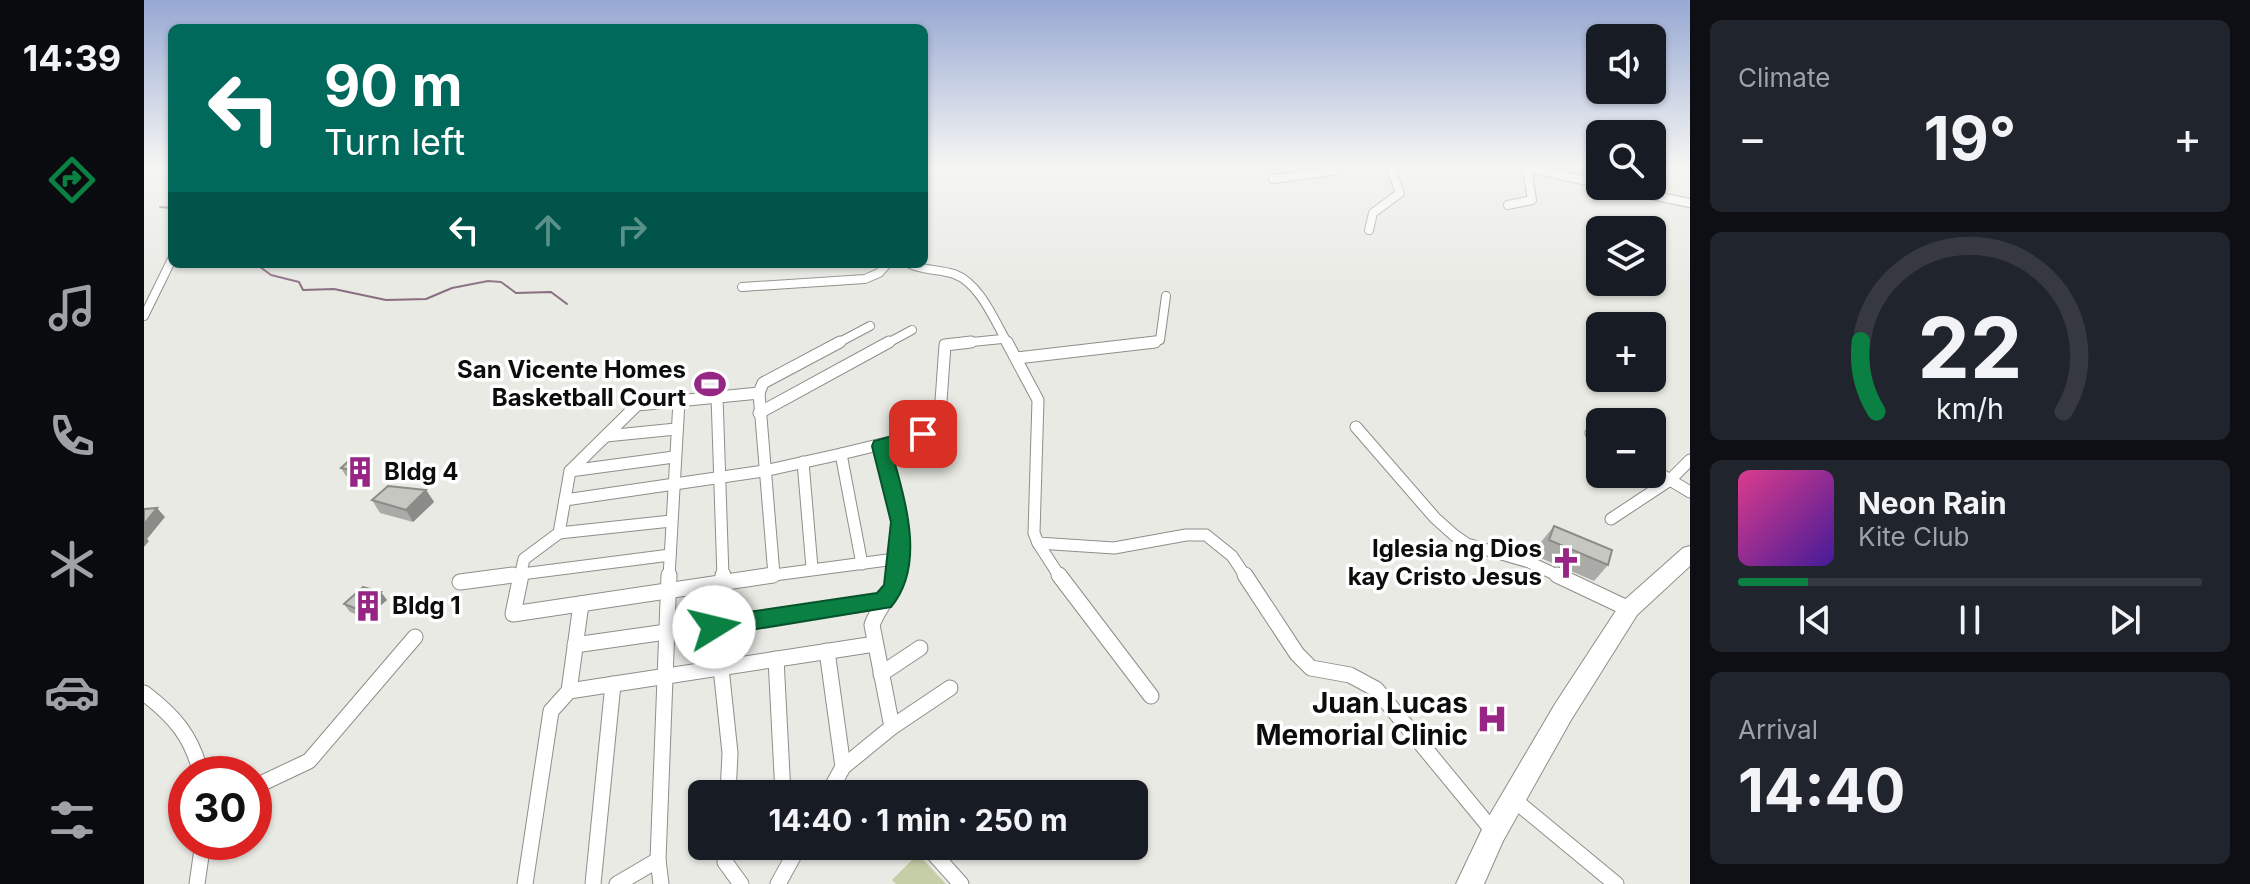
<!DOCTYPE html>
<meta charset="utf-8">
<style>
body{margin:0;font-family:Inter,sans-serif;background:#20242c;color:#f1f3f6;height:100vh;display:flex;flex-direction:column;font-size:30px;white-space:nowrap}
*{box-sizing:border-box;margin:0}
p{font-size:26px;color:#9ea1a6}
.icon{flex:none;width:44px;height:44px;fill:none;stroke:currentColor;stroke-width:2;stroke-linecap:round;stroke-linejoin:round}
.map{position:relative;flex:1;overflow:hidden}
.sheet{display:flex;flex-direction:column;gap:20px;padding:20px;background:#0d0f14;width:560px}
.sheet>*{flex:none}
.hud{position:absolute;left:24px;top:24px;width:760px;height:244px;border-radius:12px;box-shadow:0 2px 6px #0004;background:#00695c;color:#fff;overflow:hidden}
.buttons{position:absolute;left:1442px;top:24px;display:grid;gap:16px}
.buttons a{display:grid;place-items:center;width:80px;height:80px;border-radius:12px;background:#171b24;box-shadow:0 2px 6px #0004;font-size:40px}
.speed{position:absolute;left:24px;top:756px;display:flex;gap:16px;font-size:40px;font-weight:700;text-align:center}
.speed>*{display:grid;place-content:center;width:104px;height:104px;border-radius:50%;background:#171b24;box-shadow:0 2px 6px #0004;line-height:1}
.speed .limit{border:12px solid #d22;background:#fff;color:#111}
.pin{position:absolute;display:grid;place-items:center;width:68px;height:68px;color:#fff;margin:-34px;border-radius:16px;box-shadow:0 4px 12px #0006}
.me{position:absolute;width:88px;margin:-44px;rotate:81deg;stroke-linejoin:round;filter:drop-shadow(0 0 6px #0008)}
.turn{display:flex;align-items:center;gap:28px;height:168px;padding:0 24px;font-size:36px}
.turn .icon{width:104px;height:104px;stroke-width:2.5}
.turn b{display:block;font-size:56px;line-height:68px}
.lanes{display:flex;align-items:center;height:76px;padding:0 24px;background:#0003;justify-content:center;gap:40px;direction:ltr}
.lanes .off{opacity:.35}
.big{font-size:60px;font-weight:700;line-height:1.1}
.sheet .widget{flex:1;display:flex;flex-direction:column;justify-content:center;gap:12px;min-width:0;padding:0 28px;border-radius:12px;background:#20242c}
.sheet .dial{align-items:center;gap:0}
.dial svg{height:208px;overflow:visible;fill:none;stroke:#363941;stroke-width:7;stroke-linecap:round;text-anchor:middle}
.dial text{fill:#f1f3f6;stroke:none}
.song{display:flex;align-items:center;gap:24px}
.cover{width:96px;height:96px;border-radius:12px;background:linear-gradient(135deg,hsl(330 70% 55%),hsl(260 70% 35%))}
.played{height:8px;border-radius:4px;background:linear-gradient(90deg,#0b8043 15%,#363941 15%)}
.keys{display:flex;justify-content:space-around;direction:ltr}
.heat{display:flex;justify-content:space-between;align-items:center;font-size:44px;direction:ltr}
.trip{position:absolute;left:544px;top:780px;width:460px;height:80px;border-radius:12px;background:#171b24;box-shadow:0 2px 6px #0004;font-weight:700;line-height:80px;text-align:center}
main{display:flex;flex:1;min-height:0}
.menu{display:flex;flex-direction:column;width:144px;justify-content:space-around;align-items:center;background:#090b0e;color:#9ea1a6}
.menu .icon{width:56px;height:56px}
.menu .active{color:#0b8043}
.menu b{font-size:36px;color:#f1f3f6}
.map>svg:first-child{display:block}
</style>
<main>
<nav class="menu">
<b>14:39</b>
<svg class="icon active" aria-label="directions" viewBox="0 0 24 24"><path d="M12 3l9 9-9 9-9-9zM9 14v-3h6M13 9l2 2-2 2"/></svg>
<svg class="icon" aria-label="music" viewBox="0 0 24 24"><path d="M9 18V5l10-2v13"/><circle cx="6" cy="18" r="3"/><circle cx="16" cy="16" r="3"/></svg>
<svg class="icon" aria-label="phone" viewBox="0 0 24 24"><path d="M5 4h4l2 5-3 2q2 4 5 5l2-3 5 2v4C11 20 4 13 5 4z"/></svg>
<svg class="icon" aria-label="climate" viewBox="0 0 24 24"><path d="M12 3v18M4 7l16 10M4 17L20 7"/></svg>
<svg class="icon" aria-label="car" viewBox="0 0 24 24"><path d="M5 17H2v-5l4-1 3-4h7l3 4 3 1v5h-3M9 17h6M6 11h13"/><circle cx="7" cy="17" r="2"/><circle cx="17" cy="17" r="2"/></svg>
<svg class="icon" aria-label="filters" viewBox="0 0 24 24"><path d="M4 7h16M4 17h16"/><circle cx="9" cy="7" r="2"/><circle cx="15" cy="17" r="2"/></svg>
</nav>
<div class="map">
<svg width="1546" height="884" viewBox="0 0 1546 884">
<rect width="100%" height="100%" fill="#e9eae4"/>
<polygon fill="#c6cea8" points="774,854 802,884 752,884 748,880"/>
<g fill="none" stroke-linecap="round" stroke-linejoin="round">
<g stroke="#896e82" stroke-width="2">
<polyline points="16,207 28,208"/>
<polyline points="112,264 127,275 155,282 159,290 190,289 242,300 282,299 308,288 344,281 357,282 372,293 407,292 423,304"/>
</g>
<defs>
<g id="minor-far2">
<polyline points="1381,167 1456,184"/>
<polyline points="1129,179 1189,171 1187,167"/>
<polyline points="1464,186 1546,203"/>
<polyline points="1364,205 1388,200 1383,168"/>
<polyline points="1225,230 1229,213 1256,193 1246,167"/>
<path d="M766 264C781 271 794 269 810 274 836 283 851 322 864 344"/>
<polyline points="598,287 721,279 735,273 743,264"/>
<polyline points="0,316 28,259"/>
<polyline points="692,344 726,326"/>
<polyline points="742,344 768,330"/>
<polyline points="808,344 858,339"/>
<polyline points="993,344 1016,340 1022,296"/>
</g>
<g id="minor-far1">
<polyline points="863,342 894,400 890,533 894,543 970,548 1042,535 1062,535 1088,556 1102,577"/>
<polyline points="873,358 1011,342"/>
<polyline points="615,393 619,383 696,342"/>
<polyline points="573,396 579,577"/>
<polyline points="797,401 801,345 827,342"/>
<polyline points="615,413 745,342"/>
<polyline points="1212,427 1291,518 1310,535 1323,544 1385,562 1417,577"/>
<polyline points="1447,433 1456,439"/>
<polyline points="462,436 532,429"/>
<polyline points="737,446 757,522 751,577"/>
<polyline points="697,454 779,434"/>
<polyline points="659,462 668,568"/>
<polyline points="1508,469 1546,492"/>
<polyline points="426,471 530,457"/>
<polyline points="421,500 620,471 697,454 718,564"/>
<polyline points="1467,519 1526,480 1546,460"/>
<polyline points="415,533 527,521"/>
<polyline points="894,543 916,577"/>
<polyline points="630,575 751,559"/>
<polyline points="354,577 526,555"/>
<polyline points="376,577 380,559 415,533 426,471 493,405 615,393 630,575"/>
<polyline points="525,577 535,401"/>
<polyline points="617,577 630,575"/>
</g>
<g id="minor">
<polyline points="377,575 369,614 629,575"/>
<polyline points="579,575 579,583"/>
<polyline points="915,575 1007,696"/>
<polyline points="1101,575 1153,654 1167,668 1206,675 1232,689 1349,831"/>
<polyline points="1413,575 1485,609"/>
<polyline points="316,582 369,575"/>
<polyline points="431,645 739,601"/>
<polyline points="683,651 699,767"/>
<polyline points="632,659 639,794"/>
<polyline points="577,668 586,753 584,794"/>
<polyline points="737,674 776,648"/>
<polyline points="425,691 731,644"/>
<path d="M0 693C30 716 48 736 57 774"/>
<polyline points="748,727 806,688"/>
<polyline points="110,787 165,761 271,637"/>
<path d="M684 794 699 767 748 727 728 625C734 607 749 595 751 575"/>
<polyline points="1369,799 1472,884"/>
<polyline points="582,846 581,862 597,884"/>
<polyline points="783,846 817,884"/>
<polyline points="53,884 59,842"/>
<polyline points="381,884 407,711 425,691 437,604"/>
<polyline points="449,884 469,684"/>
<polyline points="473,884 514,860"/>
<polyline points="517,884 514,860 525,575"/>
<polyline points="634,884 655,846"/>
</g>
<polygon id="primary" points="1546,546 1546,566 1493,615 1427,720 1359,841 1340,884 1312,884 1341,823 1411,704 1477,603 1539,548"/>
</defs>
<use href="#minor-far2" stroke="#8d8f89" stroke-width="10"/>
<use href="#minor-far1" stroke="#8d8f89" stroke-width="13"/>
<use href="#minor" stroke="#8d8f89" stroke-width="17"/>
<use href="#primary" stroke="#8d8f89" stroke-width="2"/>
<use href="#minor-far2" stroke="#fff" stroke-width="8"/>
<use href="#minor-far1" stroke="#fff" stroke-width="11"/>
<use href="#minor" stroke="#fff" stroke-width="15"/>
<use href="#primary" fill="#fff" fill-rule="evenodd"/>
</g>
<g fill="#aaaba6">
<polygon points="228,467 216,479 202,476 197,468"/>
<polygon points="282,490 290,502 269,522 236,513 228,500"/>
<polygon points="1410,526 1464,565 1450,581 1392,556 1397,542"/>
<polygon points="243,600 222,618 206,612 200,604"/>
</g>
<g fill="#8b8b87">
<polygon points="223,459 228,467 216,479 211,471"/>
<polygon points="282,490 290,502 269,522 262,510"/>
<polygon points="13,508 21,517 3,539 5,541 0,547 0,524"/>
<polygon points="237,592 243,600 222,618 216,610"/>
</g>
<g fill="#c6c7c1" stroke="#8b8b87" stroke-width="2">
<polygon points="210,456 223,459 211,471 197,468"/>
<polygon points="244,486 282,490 262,510 228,500"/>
<polygon points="13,508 0,524 0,509"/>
<polygon points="1410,526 1468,550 1464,565 1405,540"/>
<polygon points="219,587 237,592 216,610 200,604"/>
</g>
<linearGradient id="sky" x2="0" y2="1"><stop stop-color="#97a8d3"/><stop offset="0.57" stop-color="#f5f6f3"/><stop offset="1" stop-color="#f5f6f3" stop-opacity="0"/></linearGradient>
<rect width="1546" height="291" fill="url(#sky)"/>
<path fill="#0b8043" stroke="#07532c" stroke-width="2" d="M779 428 788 434 786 439 747 449C760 498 783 564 747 607L570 636 562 634 558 627 562 620 570 617 733 593 740 585 747 522 728 446 730 441Z"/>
<defs>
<symbol id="stadium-bare" viewBox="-9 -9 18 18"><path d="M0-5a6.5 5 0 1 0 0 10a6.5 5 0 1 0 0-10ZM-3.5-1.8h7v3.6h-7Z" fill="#972583" stroke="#fff" stroke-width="2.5" paint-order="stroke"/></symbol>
<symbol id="building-bare" viewBox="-9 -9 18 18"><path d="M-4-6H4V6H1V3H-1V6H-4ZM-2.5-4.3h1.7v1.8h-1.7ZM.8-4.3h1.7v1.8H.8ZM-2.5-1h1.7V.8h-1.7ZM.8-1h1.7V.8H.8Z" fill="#972583" stroke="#fff" stroke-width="2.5" paint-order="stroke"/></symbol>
<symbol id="church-bare" viewBox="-9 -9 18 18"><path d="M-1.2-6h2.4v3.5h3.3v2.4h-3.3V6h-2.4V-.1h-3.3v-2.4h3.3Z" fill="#972583" stroke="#fff" stroke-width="2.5" paint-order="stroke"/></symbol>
<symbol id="hospital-bare" viewBox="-9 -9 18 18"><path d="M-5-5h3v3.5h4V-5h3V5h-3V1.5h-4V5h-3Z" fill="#972583" stroke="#fff" stroke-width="2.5" paint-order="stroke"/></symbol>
</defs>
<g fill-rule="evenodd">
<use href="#stadium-bare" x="544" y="362" width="44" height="44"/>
<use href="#building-bare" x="194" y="450" width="44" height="44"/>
<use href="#church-bare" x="1400" y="541" width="44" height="44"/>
<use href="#building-bare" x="202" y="584" width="44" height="44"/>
<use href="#hospital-bare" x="1326" y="697" width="44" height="44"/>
</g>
<g text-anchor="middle" stroke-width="7" stroke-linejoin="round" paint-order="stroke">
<g font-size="24" font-weight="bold" fill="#0d0e0c" stroke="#fff" text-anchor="end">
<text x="542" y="378">San Vicente Homes<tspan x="542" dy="28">Basketball Court</tspan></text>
<text x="240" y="480" text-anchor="start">Bldg 4</text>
<text x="1398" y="557">Iglesia ng Dios<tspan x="1398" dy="28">kay Cristo Jesus</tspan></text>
<text x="248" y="614" text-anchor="start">Bldg 1</text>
</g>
<g font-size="28" font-weight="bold" fill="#0d0e0c" stroke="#fff" text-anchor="end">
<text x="1324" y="713">Juan Lucas<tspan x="1324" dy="32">Memorial Clinic</tspan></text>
</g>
</g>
</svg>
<div class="buttons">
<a><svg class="icon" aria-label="sound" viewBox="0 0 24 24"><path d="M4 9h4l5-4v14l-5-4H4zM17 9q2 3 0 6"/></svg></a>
<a><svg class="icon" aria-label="search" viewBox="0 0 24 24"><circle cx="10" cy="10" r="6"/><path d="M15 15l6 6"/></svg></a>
<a><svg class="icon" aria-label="layers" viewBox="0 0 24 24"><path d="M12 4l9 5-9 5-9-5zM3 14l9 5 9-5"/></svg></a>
<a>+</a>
<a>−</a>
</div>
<div class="speed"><div class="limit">30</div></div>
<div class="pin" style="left:779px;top:434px;background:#d93025"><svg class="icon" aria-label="arrive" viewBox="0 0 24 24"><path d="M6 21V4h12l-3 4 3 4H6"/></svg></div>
<svg class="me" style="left:570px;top:627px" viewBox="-20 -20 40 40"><circle r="19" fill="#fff"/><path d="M0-13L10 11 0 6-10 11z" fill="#0b8043"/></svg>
<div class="trip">14:40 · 1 min · 250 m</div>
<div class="hud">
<div class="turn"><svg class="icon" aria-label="left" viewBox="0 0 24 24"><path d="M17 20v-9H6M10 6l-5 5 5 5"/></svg><div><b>90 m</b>Turn left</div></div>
<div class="lanes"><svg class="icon" aria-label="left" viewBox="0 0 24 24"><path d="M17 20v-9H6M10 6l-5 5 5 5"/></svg><svg class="icon off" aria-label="ahead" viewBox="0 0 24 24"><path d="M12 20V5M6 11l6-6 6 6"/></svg><svg class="icon off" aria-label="right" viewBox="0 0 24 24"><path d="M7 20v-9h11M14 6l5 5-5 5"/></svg></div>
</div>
</div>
<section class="sheet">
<div class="widget"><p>Climate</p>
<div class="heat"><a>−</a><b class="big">19°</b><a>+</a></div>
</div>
<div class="widget dial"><svg viewBox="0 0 100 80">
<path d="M14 69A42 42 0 1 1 86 69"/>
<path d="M14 69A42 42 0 0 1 8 42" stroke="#0b8043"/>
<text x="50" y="56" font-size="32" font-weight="700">22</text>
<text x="50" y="72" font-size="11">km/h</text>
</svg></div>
<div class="widget">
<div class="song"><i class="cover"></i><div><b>Neon Rain</b><p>Kite Club</p></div></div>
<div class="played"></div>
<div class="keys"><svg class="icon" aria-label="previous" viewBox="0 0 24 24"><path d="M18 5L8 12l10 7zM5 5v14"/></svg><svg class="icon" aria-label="pause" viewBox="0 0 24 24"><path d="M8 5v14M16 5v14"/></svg><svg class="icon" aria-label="next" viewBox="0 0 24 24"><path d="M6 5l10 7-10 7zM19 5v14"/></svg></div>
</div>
<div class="widget"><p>Arrival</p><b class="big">14:40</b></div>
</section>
</main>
